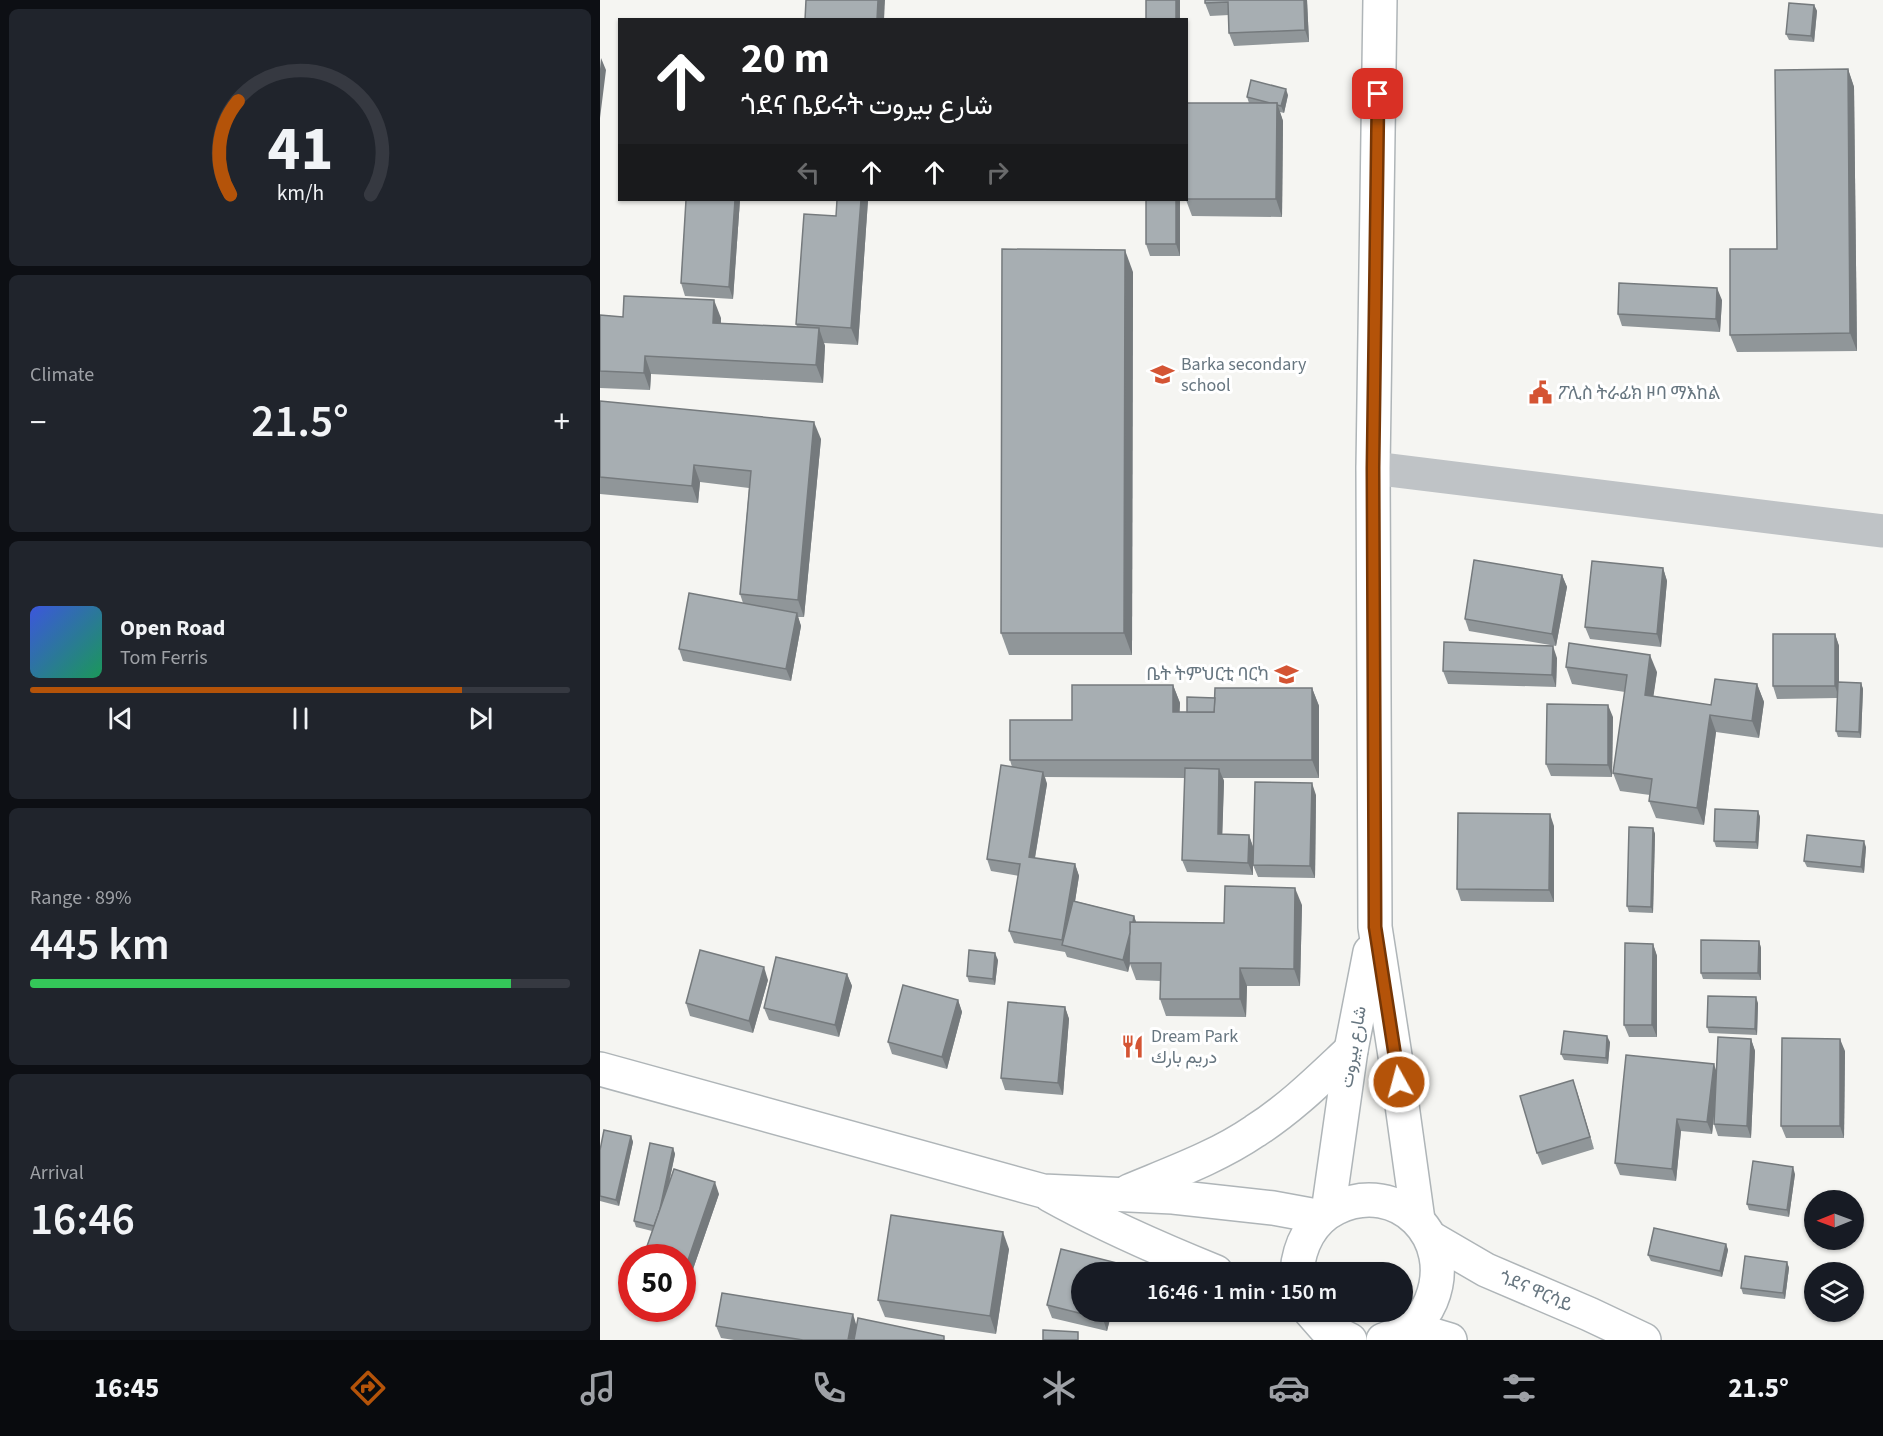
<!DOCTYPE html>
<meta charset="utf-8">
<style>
body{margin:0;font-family:"Source Sans 3",Vazirmatn,"Noto Sans Ethiopic",sans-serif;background:#20242c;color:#f1f3f6;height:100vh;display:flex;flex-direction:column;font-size:22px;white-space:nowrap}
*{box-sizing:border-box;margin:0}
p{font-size:20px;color:#9ea1a6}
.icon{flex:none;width:33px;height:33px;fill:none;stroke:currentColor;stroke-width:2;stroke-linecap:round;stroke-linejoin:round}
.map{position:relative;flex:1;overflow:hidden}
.panel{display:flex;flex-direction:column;gap:9px;padding:9px;background:#0d0f14;width:600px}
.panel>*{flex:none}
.banner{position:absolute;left:18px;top:18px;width:570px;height:183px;border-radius:0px;box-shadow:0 2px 4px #0004;background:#202124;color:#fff;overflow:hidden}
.needle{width:39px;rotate:269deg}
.tools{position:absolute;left:1204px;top:1190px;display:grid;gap:12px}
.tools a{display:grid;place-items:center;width:60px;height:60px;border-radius:50%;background:#171b24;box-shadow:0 2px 4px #0004;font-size:30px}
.speed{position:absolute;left:18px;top:1244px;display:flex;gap:12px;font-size:30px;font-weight:700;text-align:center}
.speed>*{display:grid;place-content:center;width:78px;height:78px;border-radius:50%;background:#171b24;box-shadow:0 2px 4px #0004;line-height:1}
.speed .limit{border:9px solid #d22;background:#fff;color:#111}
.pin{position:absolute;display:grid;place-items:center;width:51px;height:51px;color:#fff;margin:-26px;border-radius:12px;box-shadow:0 3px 9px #0006}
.me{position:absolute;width:66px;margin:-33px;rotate:353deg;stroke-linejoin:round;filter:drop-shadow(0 0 4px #0008)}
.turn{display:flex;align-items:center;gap:21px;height:126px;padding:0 24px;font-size:27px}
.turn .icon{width:78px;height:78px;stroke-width:2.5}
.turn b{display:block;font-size:42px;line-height:51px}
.lanes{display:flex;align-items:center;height:57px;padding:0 24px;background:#0003;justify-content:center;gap:30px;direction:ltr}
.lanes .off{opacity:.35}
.big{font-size:45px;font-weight:600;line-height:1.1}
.panel .widget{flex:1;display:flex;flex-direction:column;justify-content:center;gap:9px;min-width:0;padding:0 21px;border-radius:9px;background:#20242c}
.panel .dial{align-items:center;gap:0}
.dial svg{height:156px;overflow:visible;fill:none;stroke:#363941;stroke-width:7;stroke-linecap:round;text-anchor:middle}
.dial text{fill:#f1f3f6;stroke:none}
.song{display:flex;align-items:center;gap:18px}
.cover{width:72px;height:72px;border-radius:9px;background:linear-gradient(135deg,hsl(230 70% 55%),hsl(150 70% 35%))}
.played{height:6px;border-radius:3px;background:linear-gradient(90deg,#b45309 80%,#363941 80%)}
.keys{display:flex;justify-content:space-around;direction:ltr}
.heat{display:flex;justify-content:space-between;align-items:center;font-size:33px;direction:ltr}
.charge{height:9px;border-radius:4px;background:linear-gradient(90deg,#34c759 89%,#363941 0)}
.trip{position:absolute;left:471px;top:1262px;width:342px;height:60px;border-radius:30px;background:#171b24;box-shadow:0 2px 4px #0004;font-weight:600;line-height:60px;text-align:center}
.tabs{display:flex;height:96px;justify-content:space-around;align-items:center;background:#090b0e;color:#9ea1a6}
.tabs .icon{width:42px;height:42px}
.tabs .selected{color:#b45309}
.tabs b{font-size:27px;color:#f1f3f6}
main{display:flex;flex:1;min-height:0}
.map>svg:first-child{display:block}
</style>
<main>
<section class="panel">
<div class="widget dial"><svg viewBox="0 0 100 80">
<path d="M14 69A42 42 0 1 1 86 69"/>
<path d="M14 69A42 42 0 0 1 18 21" stroke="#b45309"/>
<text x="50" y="56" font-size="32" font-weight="700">41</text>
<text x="50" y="72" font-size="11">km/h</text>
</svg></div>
<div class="widget"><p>Climate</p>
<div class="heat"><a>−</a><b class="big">21.5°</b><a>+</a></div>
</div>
<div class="widget">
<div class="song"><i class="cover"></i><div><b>Open Road</b><p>Tom Ferris</p></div></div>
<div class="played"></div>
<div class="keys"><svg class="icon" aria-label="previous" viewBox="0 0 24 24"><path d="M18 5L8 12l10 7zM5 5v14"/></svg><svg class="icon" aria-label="pause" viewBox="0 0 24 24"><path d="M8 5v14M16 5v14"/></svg><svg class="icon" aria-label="next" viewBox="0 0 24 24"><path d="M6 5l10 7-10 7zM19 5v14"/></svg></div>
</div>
<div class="widget"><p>Range · 89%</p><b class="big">445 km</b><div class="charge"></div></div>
<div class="widget"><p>Arrival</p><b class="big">16:46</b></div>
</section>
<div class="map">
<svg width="1283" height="1340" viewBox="0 0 1283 1340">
<rect width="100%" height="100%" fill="#f5f5f2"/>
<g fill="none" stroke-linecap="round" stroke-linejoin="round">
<defs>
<g id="secondary">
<polyline points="780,0 773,468 775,927 796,1062 818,1220"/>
<polyline points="0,1069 443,1191 573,1197 673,1208 722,1217"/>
<path d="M529 1191C572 1173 617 1157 655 1131 691 1108 720 1079 751 1050"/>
<path d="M450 1195C504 1225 559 1249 616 1272"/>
<polyline points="728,1212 751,1050 770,952"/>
<polyline points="831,1238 886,1270 989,1314 1044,1340"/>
<path d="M697 1272C699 1246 711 1220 736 1208 798 1178 857 1238 831 1301 827 1311 818 1323 809 1329 801 1334 791 1337 783 1340"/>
<polyline points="710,1311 724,1327 750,1340"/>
<polyline points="810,1328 850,1340"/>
</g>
</defs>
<use href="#secondary" stroke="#afb5b8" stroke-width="36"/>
<polyline stroke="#bfc3c6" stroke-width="33" points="773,468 1283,531"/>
<use href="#secondary" stroke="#fff" stroke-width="33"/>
</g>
<g fill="#909699">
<polygon points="605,0 707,0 709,42 634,46 629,33 629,15 610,16 605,3"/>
<polygon points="1214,5 1217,11 1214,42 1189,40 1186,34"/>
<polygon points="1248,69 1254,87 1257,351 1137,352 1130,335 1177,249"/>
<polygon points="688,95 684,113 680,112 683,121 682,217 592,216 586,200 587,103 649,103 647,97"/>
<polygon points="86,200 140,200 133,299 85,296 81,283"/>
<polygon points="237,200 268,200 258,345 224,343 225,346 223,383 51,374 50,390 0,388 0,315 23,317 121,318 121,323 197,327 196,324 236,216"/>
<polygon points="580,200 580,256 550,256 546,244"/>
<polygon points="533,272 532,655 409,655 401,633"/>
<polygon points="1122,300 1120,332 1022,326 1018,314"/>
<polygon points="0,401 221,439 204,617 198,617 201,626 191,681 83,661 79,649 143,603 140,594 149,488 100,482 98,503 0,494"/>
<polygon points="1063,568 1067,581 1061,647 990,639 985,627"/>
<polygon points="962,575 967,587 956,646 869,631 865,619"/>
<polygon points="1235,634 1239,646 1239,682 1261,683 1263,689 1261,738 1238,737 1236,731 1237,698 1177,699 1173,686"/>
<polygon points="957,658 956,687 848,684 843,671"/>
<polygon points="966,667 1057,672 1053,696 1111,705 1157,684 1164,702 1159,738 1116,732 1104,825 1056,818 1049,801 1050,795 1020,791 1013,773 1025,692 972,684"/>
<polygon points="573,685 580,703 579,712 587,712 615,698 712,688 719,706 719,778 623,778 624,781 622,834 649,835 653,847 716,795 715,878 658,877 653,865 653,848 653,875 587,872 582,860 585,778 445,777 447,784 435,858 475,864 479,876 475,901 534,916 536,922 624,923 702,905 700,986 647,986 646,1017 566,1016 560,999 561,981 536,980 530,964 528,972 467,957 465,952 414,943 409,931 419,876 391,871 387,859 412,767 410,760 472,720"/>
<polygon points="1013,717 1012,777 951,776 946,764"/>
<polygon points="1158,811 1160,817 1158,849 1116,847 1114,841"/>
<polygon points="954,826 954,902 861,901 857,889"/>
<polygon points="1053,828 1055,834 1053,913 1029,912 1027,906"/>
<polygon points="1266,847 1264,873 1207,867 1204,861"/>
<polygon points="1159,941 1161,948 1161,980 1103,979 1101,973"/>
<polygon points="1053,944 1057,956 1057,1037 1029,1037 1024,1025"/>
<polygon points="398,960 395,985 369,982 367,976"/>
<polygon points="247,974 252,986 239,1037 169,1020 164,1008"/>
<polygon points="168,980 153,1033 90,1016 86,1003"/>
<polygon points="358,1000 362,1012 347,1069 292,1054 288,1042"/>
<polygon points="1158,1003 1157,1035 1109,1033 1107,1027"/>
<polygon points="465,1007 469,1019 463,1095 405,1090 401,1078"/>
<polygon points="1151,1039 1155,1051 1151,1138 1118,1136 1114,1124 1115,1107 1112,1134 1081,1131 1076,1181 1020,1175 1015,1163 1116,1072"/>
<polygon points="1010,1042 1008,1064 964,1060 961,1054"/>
<polygon points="1245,1051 1244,1138 1186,1138 1181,1126"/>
<polygon points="977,1092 994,1149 942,1165 937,1153"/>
<polygon points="31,1136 33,1142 19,1206 0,1201 0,1150"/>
<polygon points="73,1148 75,1154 70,1179 119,1194 91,1275 82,1272 82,1257 49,1257 46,1249 52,1231 36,1227 34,1221"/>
<polygon points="1195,1174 1189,1217 1149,1210 1147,1204"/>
<polygon points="1126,1244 1128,1250 1122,1277 1051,1261 1048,1255"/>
<polygon points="409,1249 396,1334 285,1317 278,1300"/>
<polygon points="1187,1262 1189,1268 1185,1299 1143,1294 1141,1288"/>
<polygon points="447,1305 512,1311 507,1331 452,1318"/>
<polygon points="256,1325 346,1340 134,1340 121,1338 116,1326"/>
</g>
<g fill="#757a7d">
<polygon points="278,0 285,0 284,20 277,20"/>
<rect x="576" y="0" width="4" height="20"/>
<polygon points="704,0 707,0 709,42 705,30"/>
<polygon points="1214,5 1217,11 1214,42 1211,36"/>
<polygon points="1,58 6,70 0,118 0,69"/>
<polygon points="1248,69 1254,87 1257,351 1250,333"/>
<polygon points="686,89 688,95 684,113 681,106"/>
<polygon points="677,103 683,121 682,217 676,199"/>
<polygon points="135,200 140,200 133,299 129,287"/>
<polygon points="261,200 268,200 258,345 251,328"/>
<polygon points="576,200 580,200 580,256 576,244"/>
<polygon points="525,250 533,272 532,655 524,633"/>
<polygon points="1117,288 1122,300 1120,332 1116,319"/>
<polygon points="114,300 121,318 120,340 113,323"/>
<polygon points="219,328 225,346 223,383 216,365"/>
<polygon points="45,356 51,374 50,390 44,373"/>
<polygon points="214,422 221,439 204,617 198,600"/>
<polygon points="94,465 100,482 98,503 92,486"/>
<polygon points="1063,568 1067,581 1061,647 1057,634"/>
<polygon points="962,575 967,587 956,646 952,634"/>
<polygon points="197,613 201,626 191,681 186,669"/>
<polygon points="1235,634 1239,646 1239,698 1235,686"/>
<polygon points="953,646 957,658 956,687 952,675"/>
<polygon points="1050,655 1057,672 1051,713 1045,695"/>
<polygon points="1261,683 1263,689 1261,738 1259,732"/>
<polygon points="1157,684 1164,702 1159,738 1152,721"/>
<polygon points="573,685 580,703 579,730 573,712"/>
<polygon points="712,688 719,706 719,778 712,760"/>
<polygon points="1008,705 1013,717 1012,777 1008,765"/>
<polygon points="1110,715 1116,732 1104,825 1097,808"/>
<polygon points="619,769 624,781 622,846 618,834"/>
<polygon points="443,772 447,784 433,869 429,857"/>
<polygon points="712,783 716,795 715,878 710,866"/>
<polygon points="1158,811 1160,817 1158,849 1156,842"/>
<polygon points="950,814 954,826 954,902 949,890"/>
<polygon points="1053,828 1055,834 1053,913 1051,907"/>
<polygon points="649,835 653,847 653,875 648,863"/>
<polygon points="1264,841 1266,847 1264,873 1261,867"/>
<polygon points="475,864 479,876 468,946 464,945 462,940"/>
<polygon points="695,888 702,905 700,986 694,969"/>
<polygon points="534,916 538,928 528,972 523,960"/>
<polygon points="1159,941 1161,948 1161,980 1158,973"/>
<polygon points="1053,944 1057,956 1057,1037 1052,1025"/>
<polygon points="395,953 398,960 395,985 393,979"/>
<polygon points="164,967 168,980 153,1033 149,1021"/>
<polygon points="640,968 647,986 646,1017 640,999"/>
<polygon points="247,974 252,986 239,1037 235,1025"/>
<polygon points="1156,997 1158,1003 1157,1035 1155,1029"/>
<polygon points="358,1000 362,1012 347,1069 342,1057"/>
<polygon points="465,1007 469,1019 463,1095 458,1083"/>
<polygon points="1007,1036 1010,1042 1008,1064 1006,1058"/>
<polygon points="1151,1039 1155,1051 1151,1138 1147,1126"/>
<polygon points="1240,1039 1245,1051 1244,1138 1240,1126"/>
<polygon points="1114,1064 1118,1076 1112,1134 1107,1122"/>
<polygon points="973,1080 977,1092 994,1149 990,1137"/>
<polygon points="1077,1119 1081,1131 1076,1181 1072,1169"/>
<polygon points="31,1136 33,1142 19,1206 16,1200"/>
<polygon points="73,1148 75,1154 58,1232 56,1226"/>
<polygon points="1193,1167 1195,1174 1189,1217 1187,1210"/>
<polygon points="115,1182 119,1194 91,1275 87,1263"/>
<polygon points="403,1232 409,1249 396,1334 390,1316"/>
<polygon points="1126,1244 1128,1250 1122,1277 1120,1271"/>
<polygon points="1187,1262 1189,1268 1185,1299 1183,1293"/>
<polygon points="517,1263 520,1272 514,1272"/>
<polygon points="505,1311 512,1311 507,1331 503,1319"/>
<polygon points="253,1314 257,1327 255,1340 248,1340"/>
</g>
<g fill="#a7aeb2" stroke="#757a7d" stroke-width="1.5">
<polygon points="206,0 278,0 277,20 205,20"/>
<rect x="546" y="0" width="30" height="20"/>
<polygon points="605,0 704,0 705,30 629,33 628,2 605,3"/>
<polygon points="1189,3 1214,5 1211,36 1186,34"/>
<polygon points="1248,69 1250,333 1130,335 1130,249 1177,249 1175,70"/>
<polygon points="651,80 686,89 681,106 677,105 677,103 670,103 647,97"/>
<polygon points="587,103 677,103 676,199 586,199"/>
<polygon points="86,200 135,200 129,287 81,283"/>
<polygon points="237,200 261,200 251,328 196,324 204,214 236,216"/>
<rect x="546" y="200" width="30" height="44"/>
<polygon points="402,249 525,250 524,633 401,633"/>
<polygon points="1019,283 1117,288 1116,319 1018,314"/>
<polygon points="24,296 114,300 113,323 219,328 216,365 45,356 44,373 0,371 0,315 23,317"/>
<polygon points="0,401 214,422 198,600 140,594 151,471 94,465 92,486 0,477"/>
<polygon points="874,560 962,575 952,634 865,619"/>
<polygon points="992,561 1063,568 1057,634 985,627"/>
<polygon points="89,593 197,613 186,669 79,649"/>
<rect x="1173" y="634" width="62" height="52"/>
<polygon points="844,642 953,646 952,675 843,671"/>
<polygon points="969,643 1050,655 1045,695 1111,705 1115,679 1157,684 1152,721 1110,715 1097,808 1049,801 1052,779 1013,773 1027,675 966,667"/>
<polygon points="1238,682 1261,683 1259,732 1236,731"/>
<polygon points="472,685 573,685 573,712 614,712 615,688 712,688 712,760 410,760 410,720 472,720"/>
<polygon points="587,697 615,698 614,712 587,712"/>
<polygon points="947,704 1008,705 1008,765 946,764"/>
<polygon points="401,765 443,772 429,857 475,864 462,940 409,931 420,864 387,859"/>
<polygon points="585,768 619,769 618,834 649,835 648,863 582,860"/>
<polygon points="655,782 712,783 710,866 653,865"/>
<polygon points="1115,809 1158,811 1156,842 1114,841"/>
<polygon points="858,813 950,814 949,890 857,889"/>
<polygon points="1029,827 1053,828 1051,907 1027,906"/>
<polygon points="1207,835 1264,841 1261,867 1204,861"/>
<polygon points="625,886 695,888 694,969 640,968 640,999 560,999 561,963 529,963 530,922 624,923"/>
<polygon points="473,901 534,916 533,922 530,922 530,933 523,960 462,945"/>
<polygon points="1101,940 1159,941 1158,973 1101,973"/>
<polygon points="1025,943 1053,944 1052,1025 1024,1025"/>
<polygon points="100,950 164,967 149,1021 86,1003"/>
<polygon points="369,950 395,953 393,979 367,976"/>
<polygon points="176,957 247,974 235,1025 164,1008"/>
<polygon points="303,985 358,1000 342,1057 288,1042"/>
<polygon points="1108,996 1156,997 1155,1029 1107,1027"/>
<polygon points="408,1002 465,1007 458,1083 401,1078"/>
<polygon points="964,1031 1007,1036 1006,1058 961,1054"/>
<polygon points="1118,1037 1151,1039 1147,1126 1114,1124"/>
<polygon points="1182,1038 1240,1039 1240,1126 1181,1126"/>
<polygon points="1026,1055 1114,1064 1107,1122 1077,1119 1072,1169 1015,1163"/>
<polygon points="973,1080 990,1137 937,1153 920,1096"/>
<polygon points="4,1130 31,1136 16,1200 0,1196 0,1150"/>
<polygon points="50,1143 73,1148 60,1209 54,1226 34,1221"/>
<polygon points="1153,1161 1193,1167 1187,1210 1147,1204"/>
<polygon points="74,1169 115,1182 87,1263 82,1262 82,1257 68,1257 46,1249"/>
<polygon points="291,1215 403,1232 390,1316 278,1300"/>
<polygon points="1054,1228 1126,1244 1120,1271 1048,1255"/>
<polygon points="461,1249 517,1263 514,1272 482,1272 482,1311 505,1311 503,1319 447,1305"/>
<polygon points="1145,1256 1187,1262 1183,1293 1141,1288"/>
<polygon points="122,1293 253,1314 248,1340 203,1340 116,1326"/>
<polygon points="258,1318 344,1336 344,1340 254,1340"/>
<polygon points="443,1330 478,1332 478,1340 443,1340"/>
</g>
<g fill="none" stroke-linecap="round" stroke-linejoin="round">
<defs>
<polyline id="route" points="778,94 773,468 775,927 799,1082"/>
</defs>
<use href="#route" stroke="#753606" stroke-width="15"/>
<use href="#route" stroke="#b45309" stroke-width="10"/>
</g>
<defs>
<symbol id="school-bare" viewBox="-9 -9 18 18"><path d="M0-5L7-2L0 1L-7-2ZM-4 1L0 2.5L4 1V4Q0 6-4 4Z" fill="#d45433" stroke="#fff" stroke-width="2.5" paint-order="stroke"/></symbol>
<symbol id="civic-bare" viewBox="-9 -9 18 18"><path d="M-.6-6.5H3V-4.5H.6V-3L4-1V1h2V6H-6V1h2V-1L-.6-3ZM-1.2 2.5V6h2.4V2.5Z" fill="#d45433" stroke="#fff" stroke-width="2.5" paint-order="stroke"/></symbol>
<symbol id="restaurant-bare" viewBox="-9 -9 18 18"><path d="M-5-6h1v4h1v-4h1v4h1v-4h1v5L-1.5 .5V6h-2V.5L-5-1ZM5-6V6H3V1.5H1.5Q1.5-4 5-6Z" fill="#d45433" stroke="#fff" stroke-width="2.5" paint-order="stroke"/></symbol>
</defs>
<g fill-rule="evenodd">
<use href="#school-bare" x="546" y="358" width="33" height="33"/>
<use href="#civic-bare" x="924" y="376" width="33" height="33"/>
<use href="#school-bare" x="670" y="658" width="33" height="33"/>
<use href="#restaurant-bare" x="516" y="1030" width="33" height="33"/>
</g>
<g text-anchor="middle" stroke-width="6" stroke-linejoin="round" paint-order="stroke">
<g font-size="18" fill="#677680" stroke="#fff" text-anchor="start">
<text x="581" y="370">Barka secondary<tspan x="581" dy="21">school</tspan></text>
<text x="958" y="399">ፖሊስ ትራፊክ ዞባ ማእከል</text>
<text x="669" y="680" text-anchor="end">ቤት ትምህርቲ ባርካ</text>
<text x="551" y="1042">Dream Park<tspan x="551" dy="21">دريم بارك</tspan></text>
</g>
<g font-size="18" fill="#677680" stroke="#fff">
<text transform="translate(753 1047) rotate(-80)" y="6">شارع بيروت</text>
<text transform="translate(936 1291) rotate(23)" y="6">ጎደና ዋርሳይ</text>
</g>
</g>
</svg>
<div class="tools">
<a><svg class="needle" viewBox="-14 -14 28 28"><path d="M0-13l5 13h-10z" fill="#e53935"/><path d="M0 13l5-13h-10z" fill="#9ea1a6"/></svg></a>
<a><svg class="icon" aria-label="layers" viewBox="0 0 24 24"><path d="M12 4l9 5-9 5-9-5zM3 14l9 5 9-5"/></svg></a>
</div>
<div class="speed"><div class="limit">50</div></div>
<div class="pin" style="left:778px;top:94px;background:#d93025"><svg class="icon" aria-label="arrive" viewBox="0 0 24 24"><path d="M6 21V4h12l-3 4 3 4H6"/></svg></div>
<svg class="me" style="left:799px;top:1082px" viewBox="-20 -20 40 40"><circle r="17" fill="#b45309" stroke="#fff" stroke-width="3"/><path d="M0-11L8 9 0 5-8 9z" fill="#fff"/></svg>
<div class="trip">16:46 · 1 min · 150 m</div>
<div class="banner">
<div class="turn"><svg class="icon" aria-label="ahead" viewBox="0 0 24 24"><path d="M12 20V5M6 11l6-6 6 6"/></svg><div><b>20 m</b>ጎደና ቤይሩት شارع بيروت</div></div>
<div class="lanes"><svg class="icon off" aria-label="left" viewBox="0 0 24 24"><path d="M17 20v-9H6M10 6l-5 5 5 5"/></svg><svg class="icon" aria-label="ahead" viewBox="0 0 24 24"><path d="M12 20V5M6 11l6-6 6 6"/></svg><svg class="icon" aria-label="ahead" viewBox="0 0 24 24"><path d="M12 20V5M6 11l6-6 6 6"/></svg><svg class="icon off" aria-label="right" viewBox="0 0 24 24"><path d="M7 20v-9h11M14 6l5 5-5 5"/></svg></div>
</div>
</div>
</main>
<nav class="tabs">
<b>16:45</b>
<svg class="icon selected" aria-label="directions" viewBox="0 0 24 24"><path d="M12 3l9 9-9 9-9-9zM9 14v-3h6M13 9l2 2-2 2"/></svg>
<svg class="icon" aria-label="music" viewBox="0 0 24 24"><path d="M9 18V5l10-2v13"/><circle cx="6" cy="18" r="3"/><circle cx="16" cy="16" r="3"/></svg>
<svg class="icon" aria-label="phone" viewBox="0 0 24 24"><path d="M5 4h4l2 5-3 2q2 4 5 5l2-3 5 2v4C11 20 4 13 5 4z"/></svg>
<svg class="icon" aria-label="climate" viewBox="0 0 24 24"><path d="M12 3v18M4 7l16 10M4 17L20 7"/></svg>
<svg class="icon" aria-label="car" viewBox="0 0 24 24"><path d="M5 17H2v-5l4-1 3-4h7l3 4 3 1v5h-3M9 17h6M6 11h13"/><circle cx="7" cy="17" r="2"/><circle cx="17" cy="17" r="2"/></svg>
<svg class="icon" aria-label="filters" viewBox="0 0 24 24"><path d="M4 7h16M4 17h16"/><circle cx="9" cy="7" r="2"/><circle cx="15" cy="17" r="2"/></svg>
<b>21.5°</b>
</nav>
